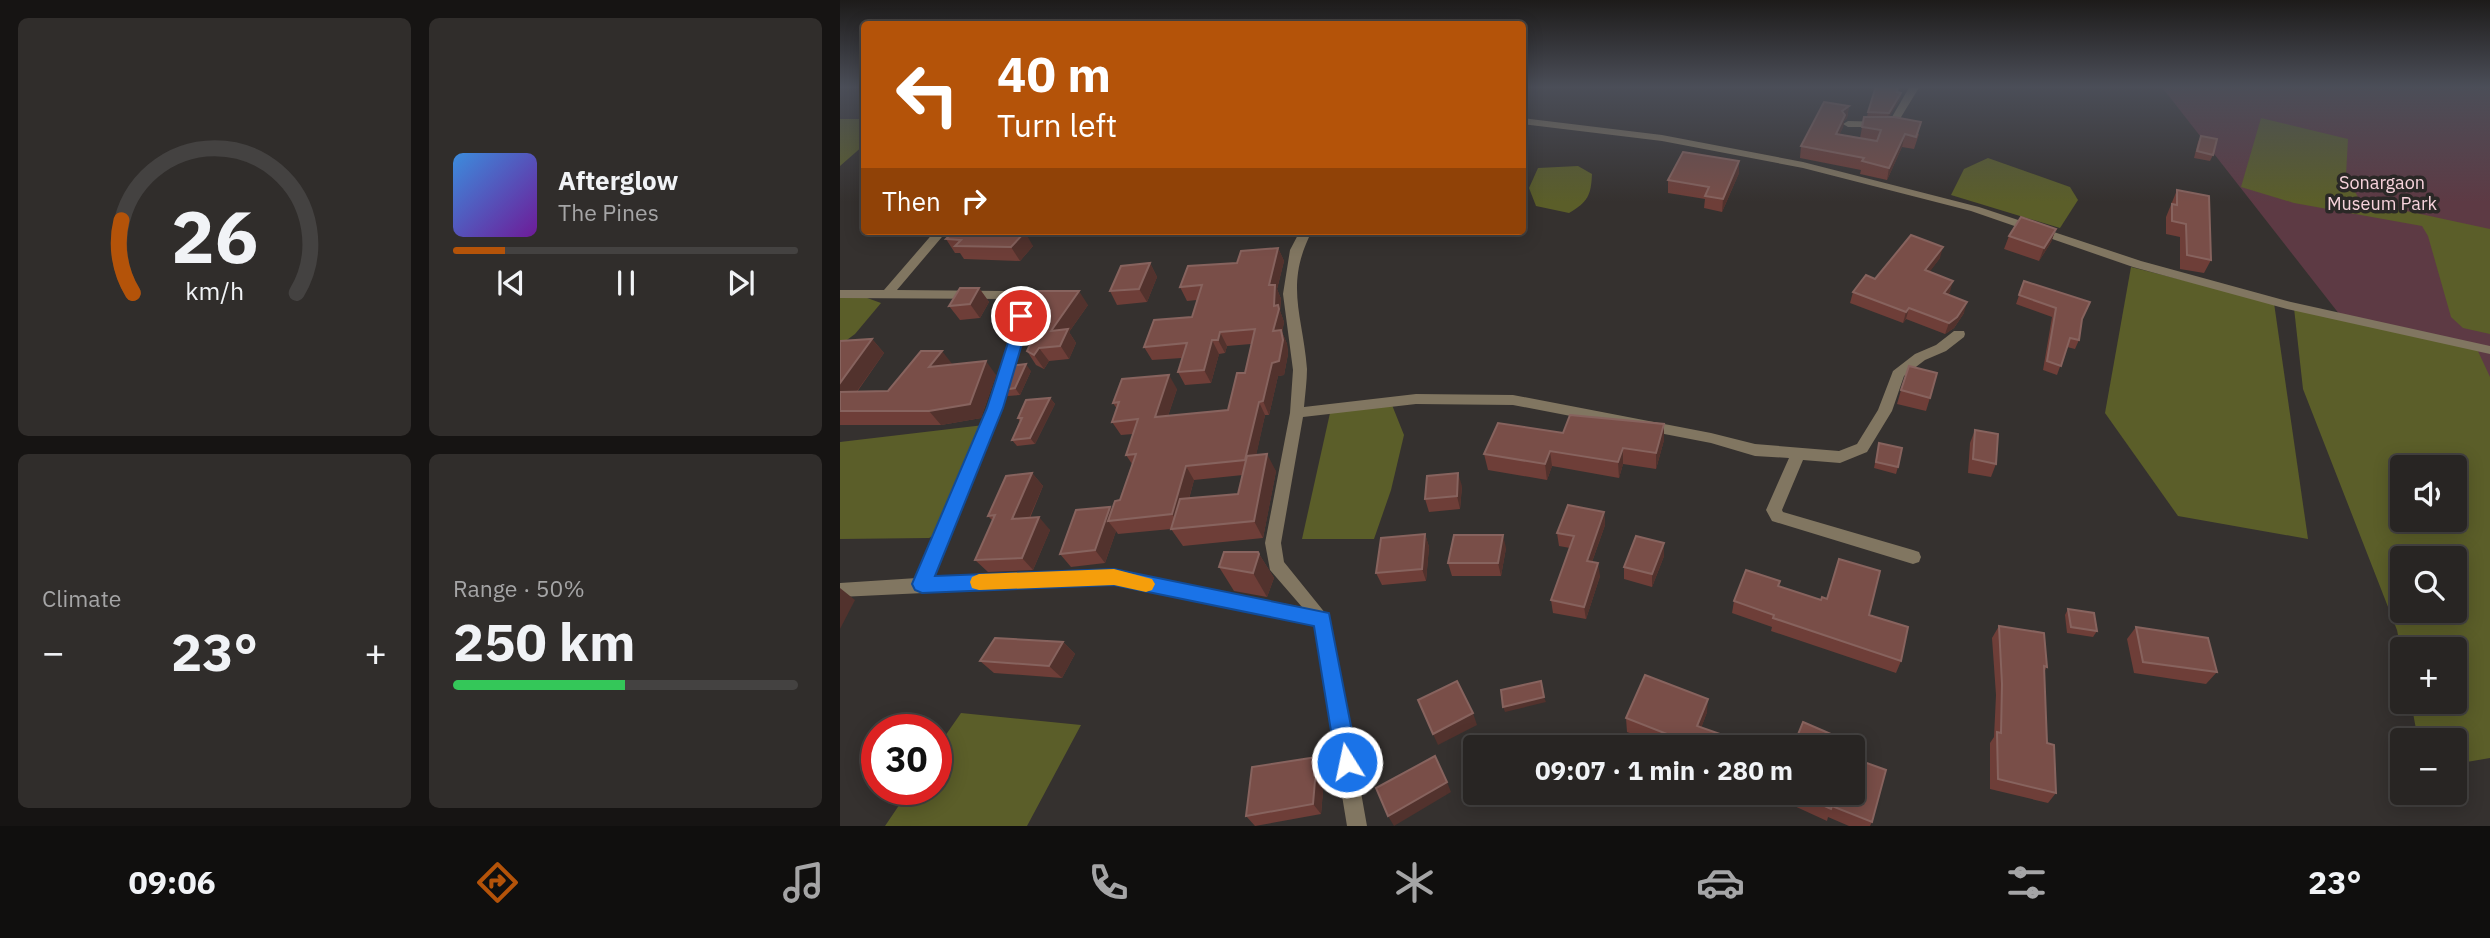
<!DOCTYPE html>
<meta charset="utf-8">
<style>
body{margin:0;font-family:"IBM Plex Sans",sans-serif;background:#302d2b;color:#f1f3f6;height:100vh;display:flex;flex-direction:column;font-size:26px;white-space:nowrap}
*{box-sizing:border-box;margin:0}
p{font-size:23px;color:#a5a5a6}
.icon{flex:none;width:38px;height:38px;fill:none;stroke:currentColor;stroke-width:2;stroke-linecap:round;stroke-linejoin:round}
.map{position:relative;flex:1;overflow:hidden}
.panel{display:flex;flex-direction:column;gap:18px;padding:18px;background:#161413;width:840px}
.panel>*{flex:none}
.banner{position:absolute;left:21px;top:21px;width:665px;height:214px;border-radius:7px;box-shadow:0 4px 18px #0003,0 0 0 2px #444241;background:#b45309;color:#fff;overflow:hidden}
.controls{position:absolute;left:1550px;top:455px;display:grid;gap:14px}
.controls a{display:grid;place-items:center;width:77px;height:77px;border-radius:7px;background:#282523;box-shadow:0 4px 18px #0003,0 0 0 2px #444241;font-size:35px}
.speed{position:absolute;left:21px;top:714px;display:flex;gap:14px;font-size:35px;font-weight:700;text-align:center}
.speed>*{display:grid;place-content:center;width:91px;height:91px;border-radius:50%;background:#282523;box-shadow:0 4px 18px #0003,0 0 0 2px #444241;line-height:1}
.speed .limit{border:10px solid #d22;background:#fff;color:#111}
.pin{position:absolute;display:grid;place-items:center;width:60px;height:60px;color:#fff;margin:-30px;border:4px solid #fff;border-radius:50%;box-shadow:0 2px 7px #0007}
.me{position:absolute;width:77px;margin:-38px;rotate:350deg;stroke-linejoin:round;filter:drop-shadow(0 0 5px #0008)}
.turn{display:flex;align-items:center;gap:24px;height:147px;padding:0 21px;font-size:32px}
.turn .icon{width:91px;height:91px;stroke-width:2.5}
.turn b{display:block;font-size:49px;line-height:60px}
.then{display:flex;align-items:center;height:66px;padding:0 21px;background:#0003;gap:14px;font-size:26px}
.big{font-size:52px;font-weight:700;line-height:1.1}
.panel .widget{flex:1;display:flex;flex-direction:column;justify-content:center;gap:10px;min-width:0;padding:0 24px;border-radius:10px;background:#302d2b}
.panel .dial{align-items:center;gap:0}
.dial svg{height:182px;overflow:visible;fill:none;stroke:#444241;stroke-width:7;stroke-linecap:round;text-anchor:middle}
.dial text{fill:#f1f3f6;stroke:none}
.song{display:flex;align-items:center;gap:21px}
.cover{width:84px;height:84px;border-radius:10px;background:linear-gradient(135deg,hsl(210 70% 55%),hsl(280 70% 35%))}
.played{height:7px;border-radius:4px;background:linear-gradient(90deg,#b45309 15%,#444241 15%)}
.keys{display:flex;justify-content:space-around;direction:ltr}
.heat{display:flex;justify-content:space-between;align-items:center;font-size:38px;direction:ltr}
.charge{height:10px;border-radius:5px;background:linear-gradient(90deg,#34c759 50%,#444241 0)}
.panel .tiles{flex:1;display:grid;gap:18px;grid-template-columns:repeat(2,1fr)}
.trip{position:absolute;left:623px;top:735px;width:402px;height:70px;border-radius:7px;background:#282523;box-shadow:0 4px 18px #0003,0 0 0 2px #444241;font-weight:700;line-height:70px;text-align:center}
.tab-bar{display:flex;height:112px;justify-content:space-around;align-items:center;background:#100f0e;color:#a5a5a6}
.tab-bar .icon{width:49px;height:49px}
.tab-bar .selected{color:#b45309}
.tab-bar b{font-size:32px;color:#f1f3f6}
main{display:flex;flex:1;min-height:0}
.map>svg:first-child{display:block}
</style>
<main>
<section class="panel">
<div class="tiles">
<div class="widget dial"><svg viewBox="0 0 100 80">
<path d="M14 69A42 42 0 1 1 86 69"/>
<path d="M14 69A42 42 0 0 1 9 37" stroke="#b45309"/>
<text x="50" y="56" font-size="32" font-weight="700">26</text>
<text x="50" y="72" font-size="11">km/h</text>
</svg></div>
<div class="widget">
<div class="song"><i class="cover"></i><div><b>Afterglow</b><p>The Pines</p></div></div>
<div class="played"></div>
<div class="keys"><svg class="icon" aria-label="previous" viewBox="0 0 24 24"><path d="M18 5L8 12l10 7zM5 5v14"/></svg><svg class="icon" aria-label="pause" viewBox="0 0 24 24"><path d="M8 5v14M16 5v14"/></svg><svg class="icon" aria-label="next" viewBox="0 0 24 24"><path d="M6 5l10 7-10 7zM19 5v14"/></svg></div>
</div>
<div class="widget"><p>Climate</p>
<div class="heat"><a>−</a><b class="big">23°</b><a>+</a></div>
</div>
<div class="widget"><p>Range · 50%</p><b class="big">250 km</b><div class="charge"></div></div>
</div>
</section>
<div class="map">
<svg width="1650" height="826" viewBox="0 0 1650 826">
<rect width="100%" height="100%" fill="#35312f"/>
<polygon fill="#5d3a44" points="1321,86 1650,86 1650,507"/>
<g fill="#5b5e29" fill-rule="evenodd">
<polygon points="1421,118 1508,139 1506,175 1520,201 1650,229 1650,334 1623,328 1611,317 1588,236 1582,226 1454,203 1401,187"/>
<polygon points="0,119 24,119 24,145 0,166"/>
<polygon points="1148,158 1230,187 1238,200 1220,228 1111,195 1124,169"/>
<path d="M738 166 752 174C751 195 748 202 729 213L696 206 689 188 698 168Z"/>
<polygon points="1291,267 1434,303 1468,539 1338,516 1265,413"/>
<polygon points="19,295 41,303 15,334 0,345 0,297"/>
<path d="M1454 308 1637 349 1650 377V758L1615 764V740H1578L1571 702H1615V649H1563V659L1557 630 1463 389ZM1563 467H1615V520H1563ZM1563 558H1615V611H1563Z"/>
<polygon points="552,405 564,435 551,490 534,539 462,539 490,413"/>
<polygon points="144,425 99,533 89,538 0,539 0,442"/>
<polygon points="121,713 241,725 187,826 45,826 70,789 96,789 96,749"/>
</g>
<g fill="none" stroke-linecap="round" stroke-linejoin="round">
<g fill="#817661" fill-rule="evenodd">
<polygon points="1070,86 1080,86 1055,127 1008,127 1003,124 1008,121 1049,122"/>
<polygon points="682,118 822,135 963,162 1139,207 1301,261 1451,302 1650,346 1650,354 1447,309 1293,267 1131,211 963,168 822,141 682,124"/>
<path d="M95 231H107L57 290 166 291 186 298 188 301 185 330 162 408 93 577 274 570 462 607 430 570 425 543 450 413 453 370 443 294 450 250 460 231H472C444 285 463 315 467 369 467 381 465 395 464 407L576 394 673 395 871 433 915 444 999 451 1017 444 1038 410 1053 371 1075 354 1096 345 1114 331H1124L1125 334 1124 337 1106 351 1085 360 1064 376 1052 411 1027 452 1000 463 963 460 942 510 943 512 1073 550 1079 552 1081 557 1079 562 1073 564 932 521 926 510 949 458 915 456 871 443 673 405 576 404 463 417 441 543 444 562 490 619 527 826H507L474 625 274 584 0 597V583L77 578 148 408 173 330 176 303 165 299 0 298V290H44Z"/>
</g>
</g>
<g fill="#6e3e38" fill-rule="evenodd">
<polygon points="1061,93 1060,99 1049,117 1079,134 1074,149 1062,147 1047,180 1020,174 1021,170 960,158 961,146 1009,106 1007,118 1004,121 1003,127 999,135 1020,138 1024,117 1027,117 1028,112"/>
<polygon points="1361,136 1373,155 1370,161 1354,158 1358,142"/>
<polygon points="899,173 882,212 864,208 865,199 828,193 828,180"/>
<polygon points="1337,190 1371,260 1364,273 1340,269 1340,237 1326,234 1326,217"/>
<polygon points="1216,229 1211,242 1199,261 1164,249 1169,236"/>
<polygon points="166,232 193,246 180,261 124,259 120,253 115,253 106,239"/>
<path d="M438 248 444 261 437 289 441 299 440 311 444 322 442 332 447 344 448 354 444 375 438 376 429 415H425L416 455 436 471 423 538 343 546 331 529 278 534 276 531 265 563 231 567 220 554 270 507 272 510 280 500 292 464 286 455 293 434 281 435 272 422 277 409 273 403 337 389 328 416 388 410 405 373 411 344 387 346 385 353 379 354 371 383 345 385 338 372 342 358 312 360 304 347 352 317 357 300 347 301 340 287 397 263ZM403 475 398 494 349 499 354 480Z"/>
<polygon points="1100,258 1089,272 1110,292 1108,295 1124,313 1114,328 1105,334 1066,319 1063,323 1010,303 1013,292 1035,279"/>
<polygon points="310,263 317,277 307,302 277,305 270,291"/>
<polygon points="1184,281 1241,321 1239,340 1235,349 1227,347 1217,375 1203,370 1212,317 1176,304"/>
<polygon points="139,288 149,302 140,318 120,320 109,306"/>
<polygon points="248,305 229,332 236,343 229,359 209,361 204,369 196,365 187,351 200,323 191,323 182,309"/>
<polygon points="32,339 44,353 17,392 48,391 112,364 156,375 141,418 101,425 0,425 0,341"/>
<polygon points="191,371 180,395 168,396 163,390"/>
<polygon points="1061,390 1090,398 1086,411 1057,404"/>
<polygon points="210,398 215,404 195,444 177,446 172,440 180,422 178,418"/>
<polygon points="824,424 824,440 816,469 783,464 779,478 712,466 707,480 648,470 644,454 723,433"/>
<polygon points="1135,430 1156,464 1151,477 1128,473 1130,443"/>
<polygon points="1039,443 1058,467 1056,474 1034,468"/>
<polygon points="192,473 203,486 190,518 210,530 193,570 148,572 135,560 153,521 148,516"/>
<polygon points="622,486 620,509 589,512 585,499"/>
<polygon points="764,512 765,525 752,562 760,576 746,619 713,613 711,600 730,548 719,546 717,533"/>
<polygon points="585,534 589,547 586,581 542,585 536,573"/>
<polygon points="824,543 824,556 812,587 784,579 784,567"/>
<polygon points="666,548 661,576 612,576 608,563"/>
<polygon points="419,554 434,578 427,597 394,591 379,567"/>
<polygon points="939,586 1029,615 1061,661 1056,673 931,631 932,627 892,613 894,601"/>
<polygon points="1228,609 1257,631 1253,637 1227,633 1225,615"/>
<polygon points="1159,626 1207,667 1204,672 1207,743 1216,793 1208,803 1150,789 1150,743 1154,737 1156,695 1152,638"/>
<polygon points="1296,627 1377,672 1366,684 1294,673 1287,639"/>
<polygon points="223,642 235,654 222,678 154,673 140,661"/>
<polygon points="867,712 861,728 917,747 827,747 787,732 786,718"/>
<polygon points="477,757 485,768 481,814 415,826 406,816"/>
<polygon points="926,793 1013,793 1032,822 1030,826 1009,826 988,817 987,821"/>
</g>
<g fill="#52322d">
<polygon points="1061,93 1060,99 1048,119 1049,113"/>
<polygon points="1009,106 1007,118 1004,121 1003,127 994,146 996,134 1002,111"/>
<polygon points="1065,134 1062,147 1047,180 1049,168"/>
<polygon points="899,161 899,173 882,212 883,199"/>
<polygon points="1216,229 1211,242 1199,261 1204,248"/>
<polygon points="185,232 193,246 180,261 171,247"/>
<polygon points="1103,247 1100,258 1082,282 1085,270"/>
<polygon points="438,248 444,261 437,289 441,299 440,311 444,322 442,332 447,344 448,354 444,375 438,376 429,415 423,401 434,306 429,285"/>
<polygon points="310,263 317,277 307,302 299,289"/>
<polygon points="1113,281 1110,292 1101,305 1104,293"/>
<polygon points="139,288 149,302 140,318 130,304"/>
<polygon points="239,291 248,305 229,332 236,343 229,359 211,331"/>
<polygon points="1127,302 1124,313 1114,328 1105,334 1109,323"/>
<polygon points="1069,308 1066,319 1063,323 1066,312"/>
<polygon points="380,332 387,346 385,353 378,340"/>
<polygon points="32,339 44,353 7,405 0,398 0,383"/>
<polygon points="372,340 379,354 371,383 364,370"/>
<polygon points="199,348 209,361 204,369 194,355"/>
<polygon points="102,351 113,365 89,367"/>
<polygon points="146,361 156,375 141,418 101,425 89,411"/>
<polygon points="186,364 191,371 180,395 175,388"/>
<polygon points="329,375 337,389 323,431 315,417"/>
<polygon points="210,398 215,404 195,444 190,438"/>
<polygon points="419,402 425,415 412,474 405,460"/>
<polygon points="824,424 824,440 816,469 816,453"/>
<polygon points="783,448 783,464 779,478 778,462"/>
<polygon points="710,451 712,466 707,480 705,464"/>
<polygon points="427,454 436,471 423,538 414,521"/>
<polygon points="346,466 354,480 341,527 332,514"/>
<polygon points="192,473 203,486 183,532 172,519"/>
<polygon points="618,473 622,486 620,509 617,496"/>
<polygon points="270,507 279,520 268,521 276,531 265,563 255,550"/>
<polygon points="764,512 765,525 748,573 747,561"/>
<polygon points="199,517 210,530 193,570 182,558"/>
<polygon points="585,534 589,547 586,581 582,569"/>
<polygon points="663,535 666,548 661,576 658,563"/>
<polygon points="824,543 824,556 812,587 812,574"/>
<polygon points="419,554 434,578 427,597 413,573"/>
<polygon points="758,563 760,576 746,619 744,607"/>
<polygon points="0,588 15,600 0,629"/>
<polygon points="223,642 235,654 222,678 209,666"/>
<polygon points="704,697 706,702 665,712 663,707"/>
<polygon points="868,699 867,712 857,739 857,726"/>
<polygon points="633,713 637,725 598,745 593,734"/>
<polygon points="477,757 485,768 481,814 473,804"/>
<polygon points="607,782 611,792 554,826 548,816"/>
</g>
<g fill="#794e48" stroke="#87635e" stroke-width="2">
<polygon points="1036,86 1058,86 1057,92 1061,93 1049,113 1028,112"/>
<polygon points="984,102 1009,106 1002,111 1005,115 996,134 1037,141 1041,130 1022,127 1024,117 1054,117 1081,122 1076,137 1065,134 1049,168 1022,161 1024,158 961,146"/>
<polygon points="1361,136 1377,139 1373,155 1357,151"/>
<polygon points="843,152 899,161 883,199 865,196 869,187 828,180"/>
<polygon points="1337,190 1369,196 1371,260 1347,255 1346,224 1332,221 1332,204 1337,205"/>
<polygon points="1181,217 1216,229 1204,248 1169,236"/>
<polygon points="114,231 149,231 185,232 171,247 115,246 121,240 106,239"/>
<polygon points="1071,235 1103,247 1085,270 1113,281 1104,293 1127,302 1117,317 1109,323 1069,308 1066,312 1013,292 1026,275 1035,279"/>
<polygon points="438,248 429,285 435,285 434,306 438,305 439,309 433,331 441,330 443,340 439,361 432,363 423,401 419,402 405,460 346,466 332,514 268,521 275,501 280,500 296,454 286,455 298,419 272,422 279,402 273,403 282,379 329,375 315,417 388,410 397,373 405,373 415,329 380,332 378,340 372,340 364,370 338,372 347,343 304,347 314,320 352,317 362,285 340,287 348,266 397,263 401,251"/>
<polygon points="310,263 299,289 270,291 281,266"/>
<polygon points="1184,281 1250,302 1242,319 1239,340 1230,338 1221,366 1207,361 1216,308 1179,295"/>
<polygon points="120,288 139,288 130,304 109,306"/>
<polygon points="196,291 239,291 211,331 228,329 220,346 199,348 194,355 187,351 206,309 182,309"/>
<polygon points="32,339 0,383 0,341"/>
<polygon points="81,351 102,351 89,367 146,361 130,404 89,411 0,411 0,392 48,391"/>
<polygon points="186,364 175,388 163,390 170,366"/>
<polygon points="1069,366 1097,373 1090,398 1061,390"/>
<polygon points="210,398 190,438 172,440 182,418 178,418 186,400"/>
<polygon points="730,415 824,424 816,453 783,448 778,462 710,451 705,464 644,454 658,423 723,433"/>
<polygon points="1135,430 1158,434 1156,464 1133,459"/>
<polygon points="1039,443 1062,448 1058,467 1036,462"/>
<polygon points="427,454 414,521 331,529 340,499 398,494 407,456"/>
<polygon points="192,473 172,519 199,517 182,558 135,560 155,515 148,516 166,476"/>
<polygon points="618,473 617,496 585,499 587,476"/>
<polygon points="728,505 764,512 747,561 758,563 744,607 711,600 734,536 717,533"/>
<polygon points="270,507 255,550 220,554 236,510"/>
<polygon points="585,534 582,569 536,573 541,538"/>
<polygon points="614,535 663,535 658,563 608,563"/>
<polygon points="796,536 824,543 812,574 784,567"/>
<polygon points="384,552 418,552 419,554 413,573 379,567"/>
<polygon points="999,559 1040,571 1029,615 1068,627 1061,661 933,618 934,615 894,601 906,570 940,581 938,586 981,600 982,597 987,599"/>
<polygon points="1228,609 1254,613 1257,631 1231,627"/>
<polygon points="1159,626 1204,633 1207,667 1204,666 1207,743 1214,745 1216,793 1158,779 1157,732 1161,733 1162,684"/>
<polygon points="1296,627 1368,638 1377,672 1303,662"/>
<polygon points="155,638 223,642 209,666 140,661"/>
<polygon points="805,675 868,699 857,726 917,747 860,747 786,718"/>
<polygon points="617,681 633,713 593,734 578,700"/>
<polygon points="701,681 704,697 663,707 661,690"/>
<polygon points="963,722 1014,744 1012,747 953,747"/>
<polygon points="595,756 607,782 548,816 536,788"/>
<polygon points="477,757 473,804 406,816 412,767"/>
<polygon points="1013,758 1046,770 1032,822 992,806 991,809 955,793 1013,793"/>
</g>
<linearGradient id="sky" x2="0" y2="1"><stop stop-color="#1d1b1a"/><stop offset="0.43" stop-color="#4b4e58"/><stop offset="1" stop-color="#4b4e58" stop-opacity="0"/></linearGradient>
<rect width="1650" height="202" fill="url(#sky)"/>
<polygon fill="#1a73e8" stroke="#114b97" stroke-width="2" points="181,311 188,316 186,330 163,408 95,576 274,569 489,613 518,762 515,770 507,773 499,770 496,762 474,626 274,585 82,593 75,590 72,584 147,408 172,330 173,316"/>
<polygon fill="#f59e0b" points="274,569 312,579 315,584 312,590 306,592 274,585 139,590 132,588 130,582 132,577 139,574"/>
<g text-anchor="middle" stroke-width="7" stroke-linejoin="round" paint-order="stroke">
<g font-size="18" fill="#f7d3dc" stroke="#2a2826">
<text x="1542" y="189">Sonargaon<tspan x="1542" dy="21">Museum Park</tspan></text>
</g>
</g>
</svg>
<div class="controls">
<a><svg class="icon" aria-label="sound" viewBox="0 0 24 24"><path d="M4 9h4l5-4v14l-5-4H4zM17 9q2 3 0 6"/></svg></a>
<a><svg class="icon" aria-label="search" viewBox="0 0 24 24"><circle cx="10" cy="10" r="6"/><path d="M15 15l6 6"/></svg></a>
<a>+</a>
<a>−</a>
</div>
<div class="speed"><div class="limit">30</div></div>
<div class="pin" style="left:181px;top:316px;background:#d93025"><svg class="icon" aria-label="arrive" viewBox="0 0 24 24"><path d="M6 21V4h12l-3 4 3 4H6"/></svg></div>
<svg class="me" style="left:507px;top:762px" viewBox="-20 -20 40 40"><circle r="17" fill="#1a73e8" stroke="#fff" stroke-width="3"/><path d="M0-11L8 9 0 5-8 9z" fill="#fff"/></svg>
<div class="trip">09:07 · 1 min · 280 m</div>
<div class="banner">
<div class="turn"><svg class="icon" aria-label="left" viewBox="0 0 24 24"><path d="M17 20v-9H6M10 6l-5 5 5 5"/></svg><div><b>40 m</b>Turn left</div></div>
<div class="then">Then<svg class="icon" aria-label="right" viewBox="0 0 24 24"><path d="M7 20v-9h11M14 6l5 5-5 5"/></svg></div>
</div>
</div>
</main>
<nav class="tab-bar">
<b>09:06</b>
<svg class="icon selected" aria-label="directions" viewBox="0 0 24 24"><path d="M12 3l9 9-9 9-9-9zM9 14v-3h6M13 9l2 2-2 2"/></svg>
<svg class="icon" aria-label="music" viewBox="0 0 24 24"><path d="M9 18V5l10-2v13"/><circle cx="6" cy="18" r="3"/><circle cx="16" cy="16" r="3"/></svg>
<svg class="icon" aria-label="phone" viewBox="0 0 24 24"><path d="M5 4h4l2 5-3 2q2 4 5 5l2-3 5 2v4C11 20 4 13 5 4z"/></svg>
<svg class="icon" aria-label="climate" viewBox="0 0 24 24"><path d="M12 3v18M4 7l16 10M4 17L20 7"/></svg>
<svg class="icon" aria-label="car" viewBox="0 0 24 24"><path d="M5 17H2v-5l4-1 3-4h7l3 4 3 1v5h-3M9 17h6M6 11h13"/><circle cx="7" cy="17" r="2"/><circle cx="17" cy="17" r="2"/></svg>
<svg class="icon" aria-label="filters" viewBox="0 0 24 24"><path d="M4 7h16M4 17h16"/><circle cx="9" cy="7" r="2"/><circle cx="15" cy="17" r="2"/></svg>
<b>23°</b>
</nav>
